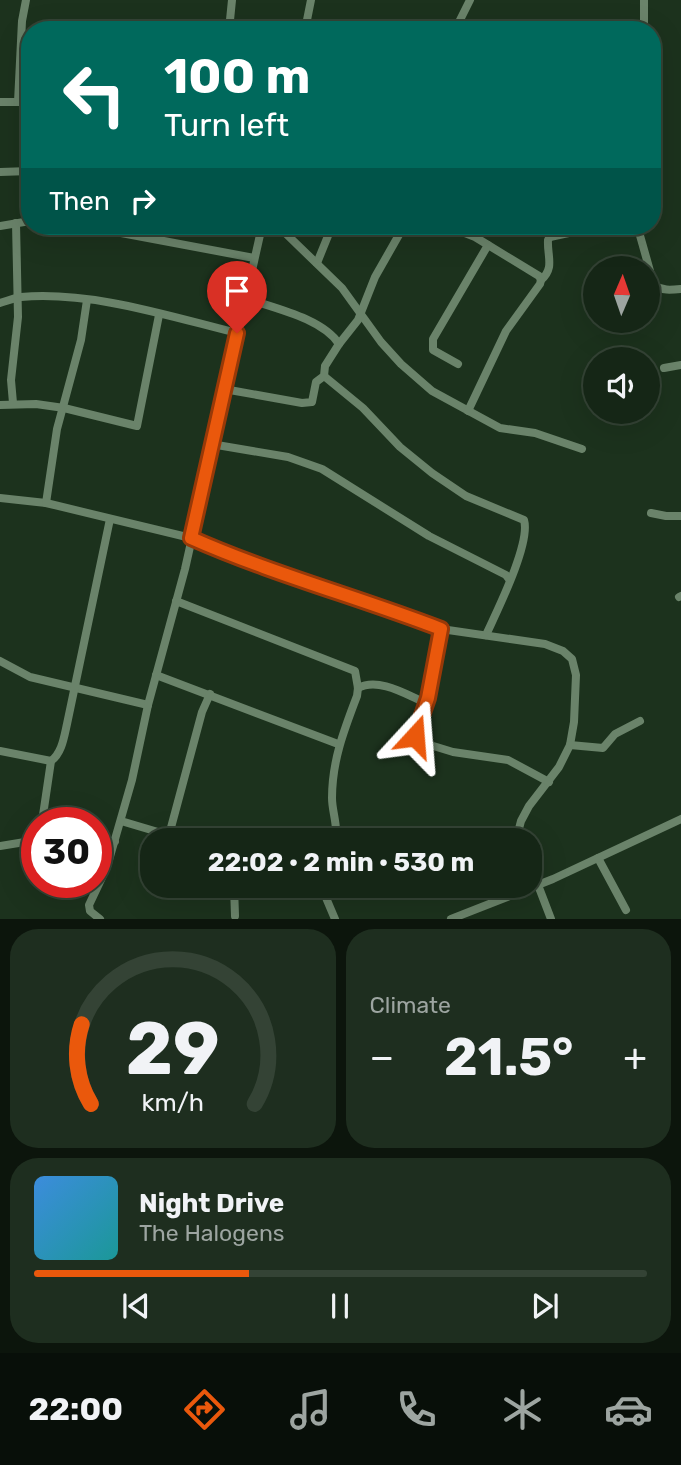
<!DOCTYPE html>
<meta charset="utf-8">
<style>
body{margin:0;font-family:Rubik,sans-serif;background:#1e2e1f;color:#f1f3f6;height:100vh;display:flex;flex-direction:column;font-size:26px;white-space:nowrap}
*{box-sizing:border-box;margin:0}
p{font-size:23px;color:#9da5a1}
.icon{flex:none;width:38px;height:38px;fill:none;stroke:currentColor;stroke-width:2;stroke-linecap:round;stroke-linejoin:round}
.map{position:relative;height:919px;overflow:hidden}
.details{display:flex;flex-direction:column;gap:10px;padding:10px;background:#0c150c;flex:1}
.details>*{flex:none}
.hud{position:absolute;left:21px;top:21px;width:640px;height:214px;border-radius:28px;box-shadow:0 7px 28px #0002,0 0 0 2px #344335;background:#00695c;color:#fff;overflow:hidden}
.needle{width:46px;rotate:2deg}
.tools{position:absolute;left:583px;top:256px;display:grid;gap:14px}
.tools a{display:grid;place-items:center;width:77px;height:77px;border-radius:50%;background:#152616;box-shadow:0 7px 28px #0002,0 0 0 2px #344335;font-size:35px}
.speed{position:absolute;left:21px;top:807px;display:flex;gap:14px;font-size:35px;font-weight:700;text-align:center}
.speed>*{display:grid;place-content:center;width:91px;height:91px;border-radius:50%;background:#152616;box-shadow:0 7px 28px #0002,0 0 0 2px #344335;line-height:1}
.speed .limit{border:10px solid #d22;background:#fff;color:#111}
.pin{position:absolute;display:grid;place-items:center;width:60px;height:60px;color:#fff;margin:-72px -30px;border-radius:50% 50% 50% 0;rotate:-45deg;box-shadow:0 0 7px #0007}
.pin .icon{rotate:45deg}
.me{position:absolute;width:77px;margin:-38px;rotate:19deg;stroke-linejoin:round;filter:drop-shadow(0 0 5px #0008)}
.turn{display:flex;align-items:center;gap:24px;height:147px;padding:0 28px;font-size:32px}
.turn .icon{width:91px;height:91px;stroke-width:2.5}
.turn b{display:block;font-size:49px;line-height:60px}
.then{display:flex;align-items:center;height:66px;padding:0 28px;background:#0003;gap:14px;font-size:26px}
.big{font-size:52px;font-weight:700;line-height:1.1}
.details .card{flex:1;display:flex;flex-direction:column;justify-content:center;gap:10px;min-width:0;padding:0 24px;border-radius:28px;background:#1e2e1f}
.details .dial{align-items:center;gap:0}
.dial svg{height:182px;overflow:visible;fill:none;stroke:#344335;stroke-width:7;stroke-linecap:round;text-anchor:middle}
.dial text{fill:#f1f3f6;stroke:none}
.song{display:flex;align-items:center;gap:21px}
.cover{width:84px;height:84px;border-radius:10px;background:linear-gradient(135deg,hsl(210 70% 55%),hsl(180 70% 35%))}
.played{height:7px;border-radius:4px;background:linear-gradient(90deg,#ea580c 35%,#344335 35%)}
.keys{display:flex;justify-content:space-around;direction:ltr}
.heat{display:flex;justify-content:space-between;align-items:center;font-size:38px;direction:ltr}
.details .tiles{flex:1;display:grid;gap:10px;grid-template-columns:1fr 1fr}
.card:last-child{grid-column:span 2}
.trip{position:absolute;left:140px;top:828px;width:402px;height:70px;border-radius:28px;background:#152616;box-shadow:0 7px 28px #0002,0 0 0 2px #344335;font-weight:700;line-height:70px;text-align:center}
.menu{display:flex;height:112px;justify-content:space-around;align-items:center;background:#080f09;color:#9da5a1}
.menu .icon{width:49px;height:49px}
.menu .active{color:#ea580c}
.menu b{font-size:32px;color:#f1f3f6}
.map>svg:first-child{display:block}
</style>
<div class="map">
<svg width="681" height="919" viewBox="0 0 681 919">
<rect width="100%" height="100%" fill="#1c321d"/>
<g fill="none" stroke-linecap="round" stroke-linejoin="round">
<g stroke="#6a836a" stroke-width="8">
<polyline points="644,0 644,30"/>
<polyline points="229,30 232,0"/>
<polyline points="305,30 311,0"/>
<polyline points="455,30 470,0"/>
<polyline points="0,102 30,102"/>
<polyline points="18,102 22,21 26,0"/>
<polyline points="0,172 30,171"/>
<polyline points="0,226 30,221"/>
<polyline points="84,226 254,258"/>
<polyline points="278,226 342,288 381,342 401,364 432,391 500,428 535,433 582,449"/>
<polyline points="447,226 475,237 539,276 541,280"/>
<path d="M634 226 639 232 654 285C662 291 671 290 681 289"/>
<polyline points="317,263 332,226"/>
<path d="M245 298C273 308 322 318 339 344"/>
<path d="M0 303C7 301 14 298 21 297 92 291 168 316 237 333"/>
<polyline points="458,364 433,350 433,339 488,245"/>
<polyline points="664,368 681,365"/>
<path d="M324 376 363 408 400 447 432 473 466 496 524 520C531 543 497 611 486 635"/>
<polyline points="224,389 302,403 312,402 316,382 324,376 325,366 339,344 358,320 375,277 404,226"/>
<polyline points="13,403 11,380 18,317 16,223"/>
<polyline points="0,405 36,404 64,408 137,426 159,315"/>
<path d="M468 411 506 331 540 284 541 280C555 268 547 256 548 240L550 237 601 226"/>
<polyline points="211,444 288,457 322,469 429,536 506,575 509,579"/>
<polyline points="0,498 46,503 191,538 249,563 296,577 441,629 545,644 563,651 572,659 576,675 574,722 570,745 559,767 529,806 521,821 516,840"/>
<polyline points="46,503 57,429 81,340 87,300"/>
<polyline points="651,513 666,516 681,516"/>
<polyline points="679,597 681,596"/>
<path d="M176 601 355 671 358 688 357 696C344 730 332 761 332 798 332 809 336 820 336 831L330 840"/>
<polyline points="441,629 428,698 415,733 417,741 453,752 508,760 549,782"/>
<polyline points="0,661 30,677 148,705"/>
<polyline points="156,675 338,744"/>
<path d="M358 688C379 677 407 695 426 703"/>
<polyline points="570,745 603,748 615,734 640,721"/>
<polyline points="0,751 51,761"/>
<polyline points="121,821 185,840"/>
<path d="M42 822 51 761C62 753 64 737 67 724L110 519"/>
<polyline points="169,835 202,712 210,694"/>
<polyline points="96,845 115,841"/>
<polyline points="0,846 37,840"/>
<polyline points="598,858 626,910"/>
<polyline points="538,885 551,919"/>
<polyline points="234,886 235,916"/>
<polyline points="321,886 335,919"/>
<polyline points="100,919 90,911 89,905 107,867 132,780 148,705 185,569 262,226"/>
<polyline points="451,919 553,879 681,819"/>
</g>
</g>
<g fill="none" stroke-linecap="round" stroke-linejoin="round">
<defs>
<path id="route" d="M237 333 191 538C272 574 358 597 441 629L428 698 415 736"/>
</defs>
<use href="#route" stroke="#983908" stroke-width="18"/>
<use href="#route" stroke="#ea580c" stroke-width="12"/>
</g>
</svg>
<div class="tools">
<a><svg class="needle" viewBox="-14 -14 28 28"><path d="M0-13l5 13h-10z" fill="#e53935"/><path d="M0 13l5-13h-10z" fill="#9da5a1"/></svg></a>
<a><svg class="icon" aria-label="sound" viewBox="0 0 24 24"><path d="M4 9h4l5-4v14l-5-4H4zM17 9q2 3 0 6"/></svg></a>
</div>
<div class="speed"><div class="limit">30</div></div>
<div class="pin" style="left:237px;top:333px;background:#d93025"><svg class="icon" aria-label="arrive" viewBox="0 0 24 24"><path d="M6 21V4h12l-3 4 3 4H6"/></svg></div>
<svg class="me" style="left:415px;top:736px" viewBox="-20 -20 40 40"><path d="M0-17L14 15 0 8-14 15z" fill="#ea580c" stroke="#fff" stroke-width="4"/></svg>
<div class="trip">22:02 · 2 min · 530 m</div>
<div class="hud">
<div class="turn"><svg class="icon" aria-label="left" viewBox="0 0 24 24"><path d="M17 20v-9H6M10 6l-5 5 5 5"/></svg><div><b>100 m</b>Turn left</div></div>
<div class="then">Then<svg class="icon" aria-label="right" viewBox="0 0 24 24"><path d="M7 20v-9h11M14 6l5 5-5 5"/></svg></div>
</div>
</div>
<section class="details">
<div class="tiles">
<div class="card dial"><svg viewBox="0 0 100 80">
<path d="M14 69A42 42 0 1 1 86 69"/>
<path d="M14 69A42 42 0 0 1 10 34" stroke="#ea580c"/>
<text x="50" y="56" font-size="32" font-weight="700">29</text>
<text x="50" y="72" font-size="11">km/h</text>
</svg></div>
<div class="card"><p>Climate</p>
<div class="heat"><a>−</a><b class="big">21.5°</b><a>+</a></div>
</div>
<div class="card">
<div class="song"><i class="cover"></i><div><b>Night Drive</b><p>The Halogens</p></div></div>
<div class="played"></div>
<div class="keys"><svg class="icon" aria-label="previous" viewBox="0 0 24 24"><path d="M18 5L8 12l10 7zM5 5v14"/></svg><svg class="icon" aria-label="pause" viewBox="0 0 24 24"><path d="M8 5v14M16 5v14"/></svg><svg class="icon" aria-label="next" viewBox="0 0 24 24"><path d="M6 5l10 7-10 7zM19 5v14"/></svg></div>
</div>
</div>
</section>
<nav class="menu">
<b>22:00</b>
<svg class="icon active" aria-label="directions" viewBox="0 0 24 24"><path d="M12 3l9 9-9 9-9-9zM9 14v-3h6M13 9l2 2-2 2"/></svg>
<svg class="icon" aria-label="music" viewBox="0 0 24 24"><path d="M9 18V5l10-2v13"/><circle cx="6" cy="18" r="3"/><circle cx="16" cy="16" r="3"/></svg>
<svg class="icon" aria-label="phone" viewBox="0 0 24 24"><path d="M5 4h4l2 5-3 2q2 4 5 5l2-3 5 2v4C11 20 4 13 5 4z"/></svg>
<svg class="icon" aria-label="climate" viewBox="0 0 24 24"><path d="M12 3v18M4 7l16 10M4 17L20 7"/></svg>
<svg class="icon" aria-label="car" viewBox="0 0 24 24"><path d="M5 17H2v-5l4-1 3-4h7l3 4 3 1v5h-3M9 17h6M6 11h13"/><circle cx="7" cy="17" r="2"/><circle cx="17" cy="17" r="2"/></svg>
</nav>
